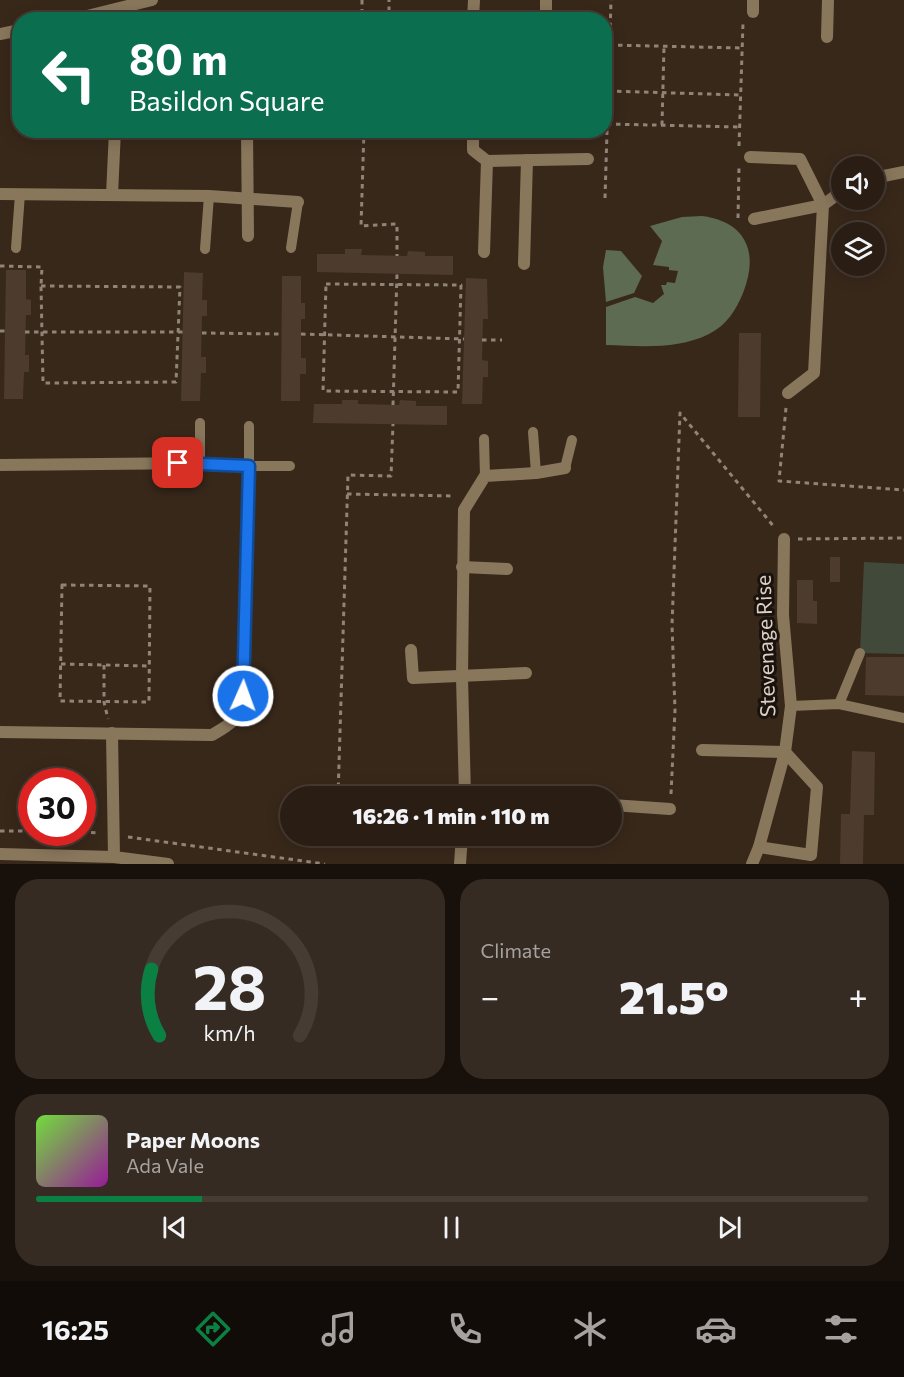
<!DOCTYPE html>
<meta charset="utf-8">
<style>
body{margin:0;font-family:Commissioner,sans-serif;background:#362b22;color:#f1f3f6;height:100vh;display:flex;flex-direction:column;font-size:22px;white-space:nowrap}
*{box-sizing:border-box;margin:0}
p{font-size:20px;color:#a5a2a0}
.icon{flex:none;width:33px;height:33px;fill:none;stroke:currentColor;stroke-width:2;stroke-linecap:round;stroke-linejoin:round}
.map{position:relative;height:864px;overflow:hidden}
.details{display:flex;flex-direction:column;gap:15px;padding:15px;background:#17100b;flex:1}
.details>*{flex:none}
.banner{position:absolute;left:12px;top:12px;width:600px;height:126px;border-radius:24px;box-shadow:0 3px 15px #0003,0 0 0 2px #463c34;background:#0b6e4f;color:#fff;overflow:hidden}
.buttons{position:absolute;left:831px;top:156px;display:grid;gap:12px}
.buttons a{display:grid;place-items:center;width:54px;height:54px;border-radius:50%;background:#2a1e14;box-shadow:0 3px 15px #0003,0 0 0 2px #463c34;font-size:30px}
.speed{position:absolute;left:18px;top:768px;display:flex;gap:12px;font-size:30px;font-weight:700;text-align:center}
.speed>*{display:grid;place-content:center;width:78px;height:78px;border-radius:50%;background:#2a1e14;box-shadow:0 3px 15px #0003,0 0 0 2px #463c34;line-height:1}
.speed .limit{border:9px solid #d22;background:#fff;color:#111}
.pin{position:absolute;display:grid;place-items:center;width:51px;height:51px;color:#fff;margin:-26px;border-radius:12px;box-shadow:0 3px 9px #0006}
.me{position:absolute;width:66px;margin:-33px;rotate:2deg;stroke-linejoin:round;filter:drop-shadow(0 0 4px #0008)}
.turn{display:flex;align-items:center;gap:21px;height:126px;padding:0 18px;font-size:27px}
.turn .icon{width:78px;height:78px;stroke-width:2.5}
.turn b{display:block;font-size:42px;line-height:51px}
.big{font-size:45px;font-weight:800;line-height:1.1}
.details .widget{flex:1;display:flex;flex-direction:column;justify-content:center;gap:9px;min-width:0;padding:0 21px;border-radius:24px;background:#362b22}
.details .dial{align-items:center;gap:0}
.dial svg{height:156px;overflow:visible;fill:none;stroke:#463c34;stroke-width:7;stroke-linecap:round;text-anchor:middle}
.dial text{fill:#f1f3f6;stroke:none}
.song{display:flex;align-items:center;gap:18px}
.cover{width:72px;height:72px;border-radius:9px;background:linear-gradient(135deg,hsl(100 70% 55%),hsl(300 70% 35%))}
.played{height:6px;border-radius:3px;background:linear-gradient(90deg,#0b8043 20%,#463c34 20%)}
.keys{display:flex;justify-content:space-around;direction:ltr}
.heat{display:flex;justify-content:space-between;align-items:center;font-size:33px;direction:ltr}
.details .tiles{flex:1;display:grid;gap:15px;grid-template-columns:1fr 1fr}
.widget:last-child{grid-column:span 2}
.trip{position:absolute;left:280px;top:786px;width:342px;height:60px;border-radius:30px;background:#2a1e14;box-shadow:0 3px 15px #0003,0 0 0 2px #463c34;font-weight:800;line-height:60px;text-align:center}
.tab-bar{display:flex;height:96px;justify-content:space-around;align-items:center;background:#110c08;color:#a5a2a0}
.tab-bar .icon{width:42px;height:42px}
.tab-bar .on{color:#0b8043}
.tab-bar b{font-size:27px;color:#f1f3f6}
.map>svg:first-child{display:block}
</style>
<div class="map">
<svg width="904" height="864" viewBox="0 0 904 864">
<rect width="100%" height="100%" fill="#38281a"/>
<polygon fill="#414a3a" points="864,562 904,564 904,654 860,653"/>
<g fill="#5d6b52">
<path d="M702 216C747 222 759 253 743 293 736 310 727 325 709 334 677 350 640 346 606 345V307L635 297 653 303 664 294 661 285H666L667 282 675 283 678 271 669 270V267L653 265 662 241 650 226 682 217Z"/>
<polygon points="606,250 621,251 642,276 634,293 606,302 603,267"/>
</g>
<g fill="#4d3c2d">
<polygon points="345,249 362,249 361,255 407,256 408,251 425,252 425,256 453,256 453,275 317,272 317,254 345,254"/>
<polygon points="6,270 26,270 26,299 31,300 31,315 26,315 25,355 29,355 29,372 24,372 23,399 4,399"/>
<polygon points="184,272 203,273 202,300 207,300 207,316 202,316 201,357 206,357 206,373 201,373 200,401 181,401"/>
<polygon points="282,276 301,276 301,303 305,303 305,319 301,319 301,358 306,358 306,374 300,374 300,401 281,401"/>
<polygon points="466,278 487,279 488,319 483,319 482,360 488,361 488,377 483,377 482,404 462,404"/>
<polygon points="739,333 761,333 760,417 738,417"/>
<polygon points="342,400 358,400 358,404 399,405 400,400 416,401 416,406 447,406 447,425 313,423 314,404 342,404"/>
<rect x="830" y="557" width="10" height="25"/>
<polygon points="797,580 813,580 813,601 817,601 817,624 797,623"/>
<polygon points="866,657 904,657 904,696 865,695"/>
<polygon points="852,751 875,752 874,815 864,815 863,864 840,864 841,814 850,814"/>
</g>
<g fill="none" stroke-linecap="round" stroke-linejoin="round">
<g stroke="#908378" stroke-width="3" stroke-dasharray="4.5 4.5" stroke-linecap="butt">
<polyline points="362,0 362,20"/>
<polyline points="389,20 389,0"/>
<polyline points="609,45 742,48"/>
<polyline points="608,91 741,95"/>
<polyline points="607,124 740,127"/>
<polyline points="662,125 664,46"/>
<polyline points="364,130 361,226 397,224 397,256"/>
<polyline points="739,146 743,23"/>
<polyline points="605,198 611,0"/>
<polyline points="738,218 739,167"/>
<polyline points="0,266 42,267 41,286"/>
<polygon points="326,284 461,285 458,392 323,391"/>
<polygon points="41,286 180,287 176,382 43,383"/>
<polyline points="0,331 5,331"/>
<polyline points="25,332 183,332"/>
<polyline points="202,333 281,334"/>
<polyline points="301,334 464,339"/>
<polyline points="482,340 502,340"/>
<polyline points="393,405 397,274"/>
<polyline points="786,408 779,481 904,490"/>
<polyline points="347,494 454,496"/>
<polyline points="798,539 904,538"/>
<polygon points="62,585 150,586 149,702 60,701"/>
<polyline points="61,664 149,666"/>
<polyline points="104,665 104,702 108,719"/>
<polyline points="671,794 675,710 672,625 680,413 775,528"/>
<polyline points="338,796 348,475 391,476 393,424"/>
<polyline points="0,831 32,831"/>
<polyline points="82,832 100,833"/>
<polyline points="128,837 325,864"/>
</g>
<g stroke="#89775c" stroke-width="10">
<polyline points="16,248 20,194"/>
<polyline points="291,248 298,202"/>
<polyline points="205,249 209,196"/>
<polyline points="200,423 200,463"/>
<polyline points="249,426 249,466 290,466"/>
<polyline points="533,432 536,473"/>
<polyline points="484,439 485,476"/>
<polyline points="565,468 572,440"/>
<polyline points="839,704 860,653"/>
<polyline points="791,706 839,704 904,718"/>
</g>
<g stroke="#89775c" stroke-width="12">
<polyline points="753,12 753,0"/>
<polyline points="546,18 546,0"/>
<polyline points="71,20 152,0"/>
<polyline points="473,20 474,0"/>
<polyline points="0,34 20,30"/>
<polyline points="827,37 828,0"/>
<polyline points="247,130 248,236"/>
<polyline points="473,130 473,150 487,161 484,252"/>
<polyline points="750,157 800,159 823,205 754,219"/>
<polyline points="487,161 588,159"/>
<polyline points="874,178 904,172"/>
<polyline points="0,194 209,196 298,202"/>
<polyline points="112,195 115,130"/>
<polyline points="524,264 527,160"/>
<polyline points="788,393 814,373 823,205 842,191"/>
<path d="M0 465 200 463 249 466 243 696C238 720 233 723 212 735L0 732"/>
<polyline points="462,567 507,569"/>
<polyline points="411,650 413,678 526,673"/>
<polyline points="112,733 114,857"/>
<polyline points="702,750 785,752 817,787 811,855 759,847"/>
<polyline points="465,796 462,677 464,510 485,476 536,473 565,468"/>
<polyline points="612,805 670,809"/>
<polyline points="460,864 462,836"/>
<polyline points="752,864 759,847 785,752 791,706 783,615 784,539"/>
</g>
<polyline stroke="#89775c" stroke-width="12" points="0,854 114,857 168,864"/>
</g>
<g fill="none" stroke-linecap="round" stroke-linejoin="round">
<defs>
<polyline id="route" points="178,463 249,466 243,696"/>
</defs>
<use href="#route" stroke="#114b97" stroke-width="15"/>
<use href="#route" stroke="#1a73e8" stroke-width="10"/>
</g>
<g text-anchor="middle" stroke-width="6" stroke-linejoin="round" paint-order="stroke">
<g font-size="21" fill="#dbd0c7" stroke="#1a120c">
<text transform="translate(766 646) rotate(-92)" y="7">Stevenage Rise</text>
</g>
</g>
</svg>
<div class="buttons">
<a><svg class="icon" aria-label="sound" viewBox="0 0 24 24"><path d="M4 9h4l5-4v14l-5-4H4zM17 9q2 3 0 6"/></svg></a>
<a><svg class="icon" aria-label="layers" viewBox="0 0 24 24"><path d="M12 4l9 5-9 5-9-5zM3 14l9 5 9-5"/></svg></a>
</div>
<div class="speed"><div class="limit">30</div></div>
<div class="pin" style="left:178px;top:463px;background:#d93025"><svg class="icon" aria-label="arrive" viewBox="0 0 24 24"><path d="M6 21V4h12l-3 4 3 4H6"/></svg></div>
<svg class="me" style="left:243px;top:696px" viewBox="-20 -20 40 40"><circle r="17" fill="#1a73e8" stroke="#fff" stroke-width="3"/><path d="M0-11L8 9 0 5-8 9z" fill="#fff"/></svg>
<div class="trip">16:26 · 1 min · 110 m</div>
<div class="banner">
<div class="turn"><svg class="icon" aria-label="left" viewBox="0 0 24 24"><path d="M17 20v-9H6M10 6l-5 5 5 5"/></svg><div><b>80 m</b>Basildon Square</div></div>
</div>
</div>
<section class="details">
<div class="tiles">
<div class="widget dial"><svg viewBox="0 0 100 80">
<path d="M14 69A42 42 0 1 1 86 69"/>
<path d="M14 69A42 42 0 0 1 10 35" stroke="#0b8043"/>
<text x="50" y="56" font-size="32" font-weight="700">28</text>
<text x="50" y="72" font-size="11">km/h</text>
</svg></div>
<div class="widget"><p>Climate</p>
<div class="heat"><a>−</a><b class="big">21.5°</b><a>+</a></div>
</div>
<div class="widget">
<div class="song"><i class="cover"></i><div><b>Paper Moons</b><p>Ada Vale</p></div></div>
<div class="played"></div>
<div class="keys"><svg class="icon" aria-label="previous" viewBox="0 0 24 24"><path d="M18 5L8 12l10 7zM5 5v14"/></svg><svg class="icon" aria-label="pause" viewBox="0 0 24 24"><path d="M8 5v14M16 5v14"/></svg><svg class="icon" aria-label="next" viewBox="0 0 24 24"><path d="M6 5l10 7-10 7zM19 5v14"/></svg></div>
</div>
</div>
</section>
<nav class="tab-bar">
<b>16:25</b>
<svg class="icon on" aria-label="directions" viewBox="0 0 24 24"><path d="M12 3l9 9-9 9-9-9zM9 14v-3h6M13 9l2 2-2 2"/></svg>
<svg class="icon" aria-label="music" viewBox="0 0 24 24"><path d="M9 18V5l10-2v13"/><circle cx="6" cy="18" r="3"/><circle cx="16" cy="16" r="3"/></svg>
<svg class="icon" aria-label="phone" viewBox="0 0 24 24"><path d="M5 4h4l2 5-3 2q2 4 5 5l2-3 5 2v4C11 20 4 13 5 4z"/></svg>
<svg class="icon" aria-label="climate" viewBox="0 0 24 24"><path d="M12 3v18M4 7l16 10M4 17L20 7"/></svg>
<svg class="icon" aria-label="car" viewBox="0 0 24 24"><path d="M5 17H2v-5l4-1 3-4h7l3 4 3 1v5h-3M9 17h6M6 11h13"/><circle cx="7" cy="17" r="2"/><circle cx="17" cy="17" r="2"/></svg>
<svg class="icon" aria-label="filters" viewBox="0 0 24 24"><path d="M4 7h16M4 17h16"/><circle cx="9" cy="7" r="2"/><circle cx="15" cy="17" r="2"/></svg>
</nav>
